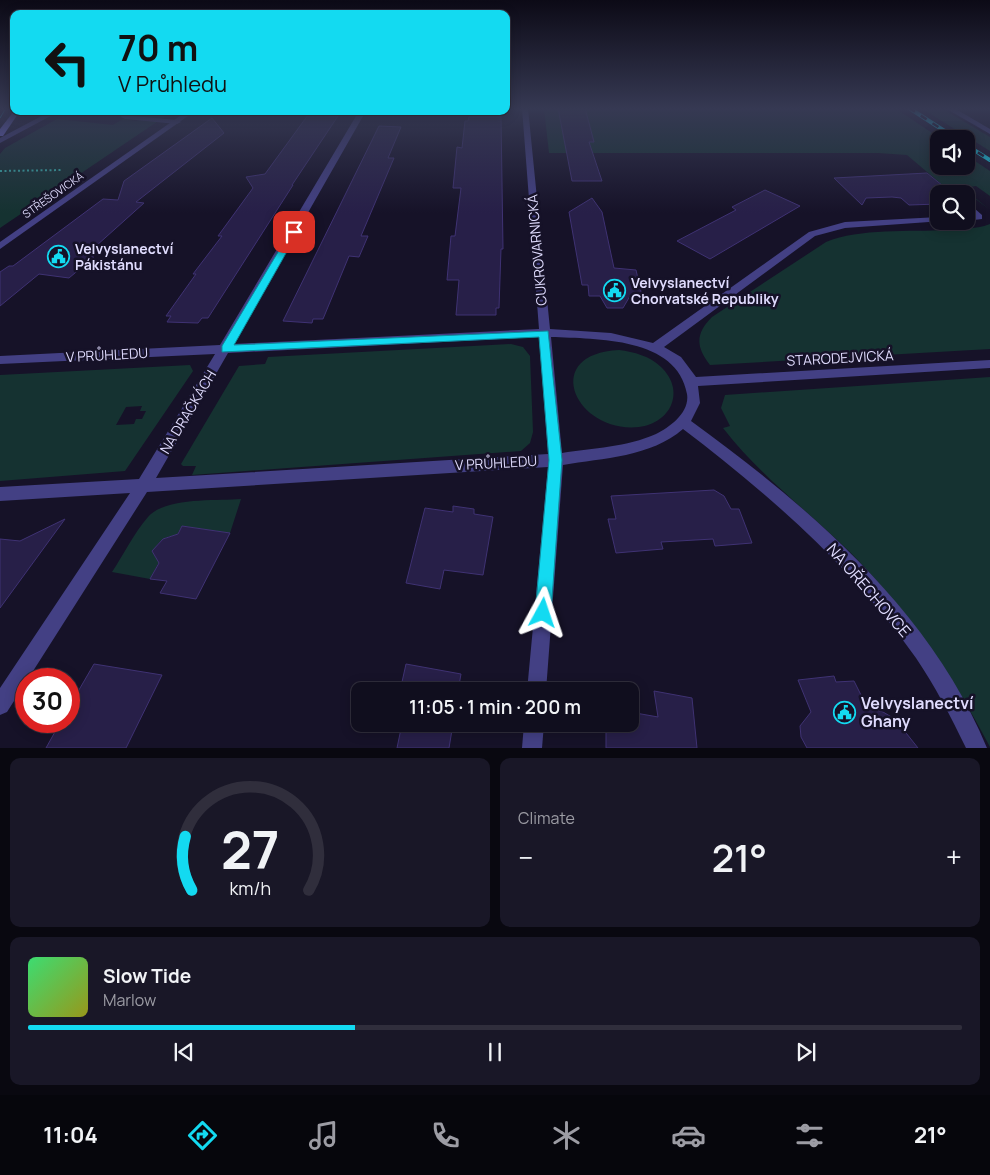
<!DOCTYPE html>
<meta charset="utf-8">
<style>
body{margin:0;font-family:Manrope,sans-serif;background:#191727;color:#f1f3f6;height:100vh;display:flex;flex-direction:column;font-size:19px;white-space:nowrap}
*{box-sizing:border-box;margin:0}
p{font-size:16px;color:#9c9ca4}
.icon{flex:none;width:28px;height:28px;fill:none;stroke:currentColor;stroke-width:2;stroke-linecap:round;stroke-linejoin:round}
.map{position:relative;height:748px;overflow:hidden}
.side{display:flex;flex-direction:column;gap:10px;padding:10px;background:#090810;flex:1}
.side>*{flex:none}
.banner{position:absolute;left:10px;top:10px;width:500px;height:105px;border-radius:10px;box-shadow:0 2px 12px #0003,0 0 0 1px #302e3c;background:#13daf1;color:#111;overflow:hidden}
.fabs{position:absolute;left:930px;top:130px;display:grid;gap:10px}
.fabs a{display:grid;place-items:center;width:45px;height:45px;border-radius:10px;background:#100e1e;box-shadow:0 2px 12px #0003,0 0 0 1px #302e3c;font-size:25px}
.speed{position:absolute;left:15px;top:668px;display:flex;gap:10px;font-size:25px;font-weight:700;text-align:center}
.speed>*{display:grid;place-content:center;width:65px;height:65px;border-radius:50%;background:#100e1e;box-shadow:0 2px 12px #0003,0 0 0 1px #302e3c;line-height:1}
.speed .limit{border:8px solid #d22;background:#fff;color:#111}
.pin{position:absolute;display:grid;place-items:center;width:42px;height:42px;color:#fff;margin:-21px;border-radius:10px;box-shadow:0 2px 8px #0006}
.me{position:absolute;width:55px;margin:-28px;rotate:5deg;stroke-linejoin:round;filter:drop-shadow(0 0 4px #0008)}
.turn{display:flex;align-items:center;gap:18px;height:105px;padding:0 25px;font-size:22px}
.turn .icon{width:65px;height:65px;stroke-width:2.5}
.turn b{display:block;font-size:35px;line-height:42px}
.big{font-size:38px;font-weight:600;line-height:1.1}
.side .widget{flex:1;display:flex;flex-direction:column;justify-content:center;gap:8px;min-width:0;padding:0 18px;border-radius:10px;background:#191727}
.side .dial{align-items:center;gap:0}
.dial svg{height:130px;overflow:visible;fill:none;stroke:#302e3c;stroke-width:7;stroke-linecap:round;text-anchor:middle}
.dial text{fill:#f1f3f6;stroke:none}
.song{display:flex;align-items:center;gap:15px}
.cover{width:60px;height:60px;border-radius:8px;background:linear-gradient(135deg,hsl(140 70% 55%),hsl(60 70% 35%))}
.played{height:5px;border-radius:2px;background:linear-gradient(90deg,#13daf1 35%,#302e3c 35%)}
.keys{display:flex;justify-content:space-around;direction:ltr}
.heat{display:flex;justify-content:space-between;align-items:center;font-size:28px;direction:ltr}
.side .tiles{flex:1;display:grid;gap:10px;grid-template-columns:1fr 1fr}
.widget:last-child{grid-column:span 2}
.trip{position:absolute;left:351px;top:682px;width:288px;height:50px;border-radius:10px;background:#100e1e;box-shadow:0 2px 12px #0003,0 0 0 1px #302e3c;font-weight:600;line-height:50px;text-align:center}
.dock{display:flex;height:80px;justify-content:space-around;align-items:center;background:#06060c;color:#9c9ca4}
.dock .icon{width:35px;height:35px}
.dock .selected{color:#13daf1}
.dock b{font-size:22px;color:#f1f3f6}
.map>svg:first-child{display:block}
</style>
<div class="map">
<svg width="990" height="748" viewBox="0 0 990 748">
<rect width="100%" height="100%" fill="#161228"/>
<g fill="#153231" fill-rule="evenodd">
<polygon points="544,108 895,108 941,139 939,139 939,166 966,166 966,155 990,171 990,196 976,186 963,188 990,210 960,187 946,188 907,155 878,153 549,153"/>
<polygon points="921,108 941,108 990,137 990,151"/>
<polygon points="152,111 173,111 0,228 0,154 5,148 57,119 113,125 123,119 137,121"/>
<path d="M990 224V349L710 365C696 347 695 334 712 317L826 242C860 228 910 232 948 230 962 229 977 229 990 224Z"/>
<polygon points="511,344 523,347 530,356 533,432 530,443 521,451 192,475 196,466 183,466 181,464 239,366 265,364 268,357"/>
<path d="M619 350C634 352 650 356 661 367 686 391 671 423 639 427 576 434 539 354 619 350Z"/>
<path d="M190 365 193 371 125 471 0 481V375ZM142 406 140 411H146L142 419H136L134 424 116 425 126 407Z"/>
<path d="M990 377V747C953 676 907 610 851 553 808 511 760 476 723 428L730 426 721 408 725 395Z"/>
<path d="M241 499 230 533 182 526 176 536C165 535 156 542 154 553L156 558 160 560 150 579 112 572C124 554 134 533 148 517 165 497 216 501 241 499Z"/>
</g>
<g fill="#271f48" stroke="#3f3273">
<polygon points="558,108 585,108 594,142 589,142 602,181 572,181"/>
<polygon points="308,115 338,116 292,185 293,185 208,318 202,318 198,323 167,322 171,316 166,316 196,274 193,274 222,236 218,236 253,188 246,177 265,174"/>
<polygon points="469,117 501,117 503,249 501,249 499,308 496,308 496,315 456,315 459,280 447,280 451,236 455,236 461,188 453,188 457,147 462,148 465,121 468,121"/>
<polygon points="212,118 224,133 136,202 144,203 96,246 102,247 91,256 94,257 69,278 39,274 0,306 0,272 9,266 13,266 103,199 118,200 124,181"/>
<polygon points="379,126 401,127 388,158 394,158 361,236 368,236 359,257 349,256 323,319 313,319 312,323 283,321"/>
<polygon points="927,173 953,194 939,194 939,204 909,205 901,198 892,197 866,198 862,205 834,178"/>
<polygon points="765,190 800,206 710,259 677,241 736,210 732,207"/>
<polygon points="592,198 602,212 614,268 636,270 642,296 630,296 623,308 607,308 600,296 589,296 588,285 582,285 569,212"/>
<polygon points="714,490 724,496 731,509 739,509 752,543 715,546 713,539 661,542 663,549 616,553 608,519 616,519 611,496"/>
<polygon points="453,506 474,509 474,514 493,517 483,575 444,570 440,589 406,583 425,508 453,512"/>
<polygon points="65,519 0,608 0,539 20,541"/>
<polygon points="182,526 230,533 196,599 160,593 167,581 150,579 159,563 152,551 163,539 178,534"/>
<polygon points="94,664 162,675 126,748 46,748 61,721 69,721 69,707"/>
<polygon points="406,664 461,674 458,691 400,691"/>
<polygon points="834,676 836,682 854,681 867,707 883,712 895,719 918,748 807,748 801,737 800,726 811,712 798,680"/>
<polygon points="654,691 692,698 697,748 606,748 606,724 630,724 630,712 658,717"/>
<polygon points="402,724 453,724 449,748 397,748"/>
</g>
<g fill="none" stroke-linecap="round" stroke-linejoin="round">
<polyline stroke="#38b4ad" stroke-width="2" stroke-dasharray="2 2.5" stroke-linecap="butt" points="0,171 63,170"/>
<polygon fill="#434084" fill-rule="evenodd" points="122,115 177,120 181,122 177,124 125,119 121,117"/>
<g fill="#434084" fill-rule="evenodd">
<path d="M522 108H528L550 329 611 333 653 343 809 232 845 222 939 217V221H943L845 228 815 236 664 347 681 357 696 377 990 360V368L698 386 700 403 691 421C809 507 930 609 987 748H966C951 717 935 686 916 658 853 568 770 495 683 429 651 457 603 458 563 465L546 691H527L548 467 147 492 7 712 0 715V688L130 493 0 501V487L139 479 215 354 0 364V356L220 345 359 111H366L233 344 539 329ZM539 337 548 454 156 478 228 353ZM551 337C597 339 677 337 687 394 690 412 670 427 656 434 627 447 593 448 562 453Z"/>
<polygon points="945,108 954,108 990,129 990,134"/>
<polygon points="51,111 60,111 0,143 0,138"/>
<polygon points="187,111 195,111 0,249 0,242"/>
<polygon points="966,201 982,215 982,219 966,221 966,215 972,215 966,209"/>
<polygon points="524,724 544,724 542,748 522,748"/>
</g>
<polygon fill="#7c78f7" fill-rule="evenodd" points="14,111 20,111 3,136 0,136 0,129"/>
<polyline stroke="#13daf1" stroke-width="1" points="0,118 6,108"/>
<defs>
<g id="rail">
<polyline points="909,108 957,139"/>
<polyline points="966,145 990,160"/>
</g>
</defs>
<use href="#rail" stroke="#13daf1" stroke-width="4"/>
<use href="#rail" stroke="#161228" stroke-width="2.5" stroke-dasharray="7" stroke-linecap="butt"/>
</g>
<linearGradient id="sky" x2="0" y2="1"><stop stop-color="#0c0a16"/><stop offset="0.51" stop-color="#363953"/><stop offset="1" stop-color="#363953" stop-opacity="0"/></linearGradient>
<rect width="990" height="213" fill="url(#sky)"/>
<polygon fill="#13daf1" stroke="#0c8e9d" points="294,229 298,232 234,345 548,331 562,460 551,613 549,618 543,621 538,618 535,613 549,460 539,337 222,352 222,346 290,232"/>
<defs>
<symbol id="civic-ring" viewBox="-11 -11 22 22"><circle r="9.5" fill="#161228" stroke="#13daf1" stroke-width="1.5"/><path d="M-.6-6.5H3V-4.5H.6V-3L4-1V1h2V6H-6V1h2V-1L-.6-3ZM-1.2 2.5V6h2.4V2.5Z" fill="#13daf1"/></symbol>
</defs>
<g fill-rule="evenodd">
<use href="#civic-ring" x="46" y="244" width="25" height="25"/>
<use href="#civic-ring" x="602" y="278" width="25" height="25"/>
<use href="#civic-ring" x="832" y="700" width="25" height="25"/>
</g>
<g text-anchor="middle" stroke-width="5" stroke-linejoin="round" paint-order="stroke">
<g font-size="11" fill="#dfdbfd" stroke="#161228">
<text transform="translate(53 195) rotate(-35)" y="4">STŘEŠOVICKÁ</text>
</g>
<g font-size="14" font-weight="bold" fill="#dfdbfd" stroke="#161228" text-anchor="start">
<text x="75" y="254">Velvyslanectví<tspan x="75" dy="16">Pákistánu</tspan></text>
<text x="631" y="288">Velvyslanectví<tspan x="631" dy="16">Chorvatské Republiky</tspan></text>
</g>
<g font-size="14" fill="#dfdbfd" stroke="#161228">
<text transform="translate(537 250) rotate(-95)" y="5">CUKROVARNICKÁ</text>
<text transform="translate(107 355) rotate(-3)" y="5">V PRŮHLEDU</text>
<text transform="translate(840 358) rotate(-3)" y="5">STARODEJVICKÁ</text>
<text transform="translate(188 412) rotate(-59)" y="5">NA DRAČKÁCH</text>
<text transform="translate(496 463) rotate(-3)" y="5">V PRŮHLEDU</text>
</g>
<g font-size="16" fill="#dfdbfd" stroke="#161228">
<text transform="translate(869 590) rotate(49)" y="6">NA OŘECHOVCE</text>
</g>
<g font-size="16" font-weight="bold" fill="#dfdbfd" stroke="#161228" text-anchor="start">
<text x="861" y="709">Velvyslanectví<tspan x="861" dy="18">Ghany</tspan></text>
</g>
</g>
</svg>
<div class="fabs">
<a><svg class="icon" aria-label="sound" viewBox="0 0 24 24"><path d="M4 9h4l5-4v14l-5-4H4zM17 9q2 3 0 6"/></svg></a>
<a><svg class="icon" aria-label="search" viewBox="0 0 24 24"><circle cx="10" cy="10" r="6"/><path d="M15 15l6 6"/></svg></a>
</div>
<div class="speed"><div class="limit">30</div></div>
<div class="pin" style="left:294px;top:232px;background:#d93025"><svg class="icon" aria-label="arrive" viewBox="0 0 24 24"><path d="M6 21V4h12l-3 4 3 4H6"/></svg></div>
<svg class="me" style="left:543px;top:613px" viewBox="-20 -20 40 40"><path d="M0-17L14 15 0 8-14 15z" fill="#13daf1" stroke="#fff" stroke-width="4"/></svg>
<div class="trip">11:05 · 1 min · 200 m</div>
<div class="banner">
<div class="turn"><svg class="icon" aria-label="left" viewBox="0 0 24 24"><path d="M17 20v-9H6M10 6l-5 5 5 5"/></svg><div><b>70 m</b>V Průhledu</div></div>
</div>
</div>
<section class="side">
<div class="tiles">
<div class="widget dial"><svg viewBox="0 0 100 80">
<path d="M14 69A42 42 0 1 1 86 69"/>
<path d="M14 69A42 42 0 0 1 10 36" stroke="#13daf1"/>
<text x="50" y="56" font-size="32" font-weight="700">27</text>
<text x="50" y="72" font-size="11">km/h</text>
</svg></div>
<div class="widget"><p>Climate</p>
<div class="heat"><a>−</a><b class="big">21°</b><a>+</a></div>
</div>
<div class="widget">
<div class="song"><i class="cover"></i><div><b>Slow Tide</b><p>Marlow</p></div></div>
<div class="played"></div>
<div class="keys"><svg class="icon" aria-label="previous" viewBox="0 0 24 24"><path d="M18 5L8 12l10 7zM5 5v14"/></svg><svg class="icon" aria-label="pause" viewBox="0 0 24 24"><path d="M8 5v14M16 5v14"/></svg><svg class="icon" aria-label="next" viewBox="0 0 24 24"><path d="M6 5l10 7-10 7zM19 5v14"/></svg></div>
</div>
</div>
</section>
<nav class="dock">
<b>11:04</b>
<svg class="icon selected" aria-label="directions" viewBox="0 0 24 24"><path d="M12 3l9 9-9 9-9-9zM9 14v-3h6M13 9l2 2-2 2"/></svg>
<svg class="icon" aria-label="music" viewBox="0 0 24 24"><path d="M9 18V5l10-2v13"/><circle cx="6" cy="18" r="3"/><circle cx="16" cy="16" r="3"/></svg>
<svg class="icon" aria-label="phone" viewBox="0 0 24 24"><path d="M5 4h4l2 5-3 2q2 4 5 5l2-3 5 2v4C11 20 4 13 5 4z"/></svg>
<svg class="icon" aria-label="climate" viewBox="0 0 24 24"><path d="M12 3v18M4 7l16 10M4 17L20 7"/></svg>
<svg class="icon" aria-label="car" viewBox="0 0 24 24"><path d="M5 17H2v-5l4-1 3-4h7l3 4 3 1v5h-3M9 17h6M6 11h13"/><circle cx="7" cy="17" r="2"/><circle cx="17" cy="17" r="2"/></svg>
<svg class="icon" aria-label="filters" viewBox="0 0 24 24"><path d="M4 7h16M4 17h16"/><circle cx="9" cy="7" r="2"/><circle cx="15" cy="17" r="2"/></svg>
<b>21°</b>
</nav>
